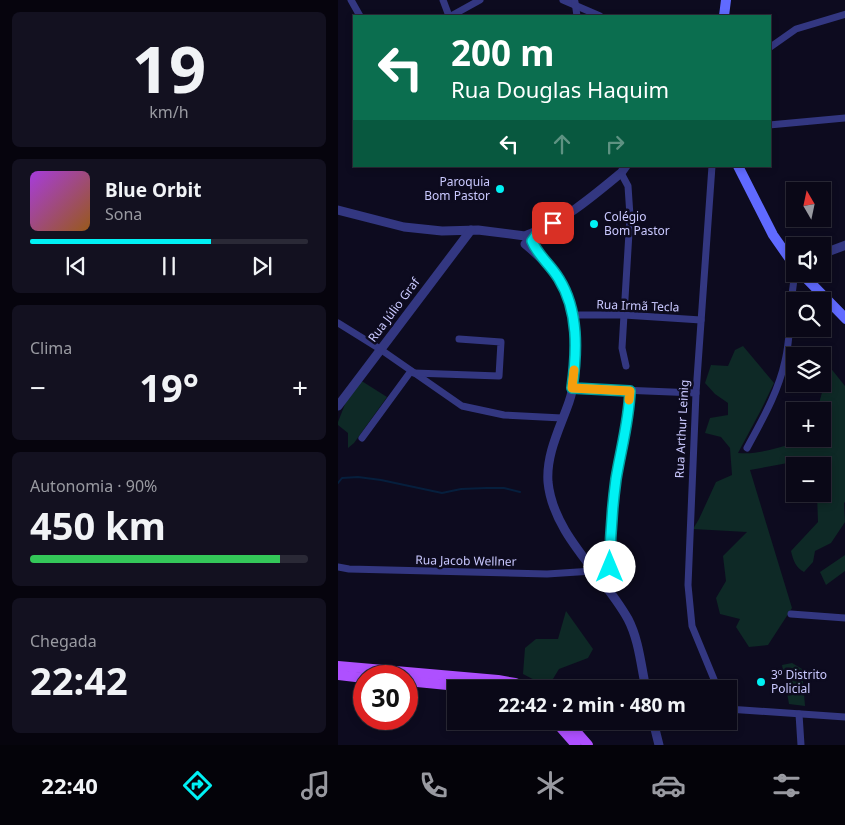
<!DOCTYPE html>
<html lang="pt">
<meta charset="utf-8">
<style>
body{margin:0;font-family:"Noto Sans",sans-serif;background:#131120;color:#f1f3f6;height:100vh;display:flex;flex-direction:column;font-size:19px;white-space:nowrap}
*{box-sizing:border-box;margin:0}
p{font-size:16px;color:#999aa1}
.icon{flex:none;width:28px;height:28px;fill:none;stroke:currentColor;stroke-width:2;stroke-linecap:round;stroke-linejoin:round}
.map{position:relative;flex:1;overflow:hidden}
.sheet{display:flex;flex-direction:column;gap:12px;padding:12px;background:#06040d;width:338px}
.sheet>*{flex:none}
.top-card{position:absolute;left:15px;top:15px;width:418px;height:152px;border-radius:0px;box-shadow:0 2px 8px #0003,0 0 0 1px #2a2936;background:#0b6e4f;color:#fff;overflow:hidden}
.needle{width:32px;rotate:351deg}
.controls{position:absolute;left:448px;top:182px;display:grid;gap:10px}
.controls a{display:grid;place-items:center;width:45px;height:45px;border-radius:0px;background:#0a0817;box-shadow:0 2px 8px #0003,0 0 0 1px #2a2936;font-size:25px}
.speed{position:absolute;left:15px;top:665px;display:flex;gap:10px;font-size:25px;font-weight:700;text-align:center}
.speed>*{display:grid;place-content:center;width:65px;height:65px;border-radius:50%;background:#0a0817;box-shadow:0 2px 8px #0003,0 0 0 1px #2a2936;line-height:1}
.speed .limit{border:8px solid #d22;background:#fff;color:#111}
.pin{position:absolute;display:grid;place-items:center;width:42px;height:42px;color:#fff;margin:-21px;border-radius:10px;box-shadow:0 2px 8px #0006}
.me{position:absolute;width:55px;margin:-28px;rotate:0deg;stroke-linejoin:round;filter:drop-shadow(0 0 4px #0008)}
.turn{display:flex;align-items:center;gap:18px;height:105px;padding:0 15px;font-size:22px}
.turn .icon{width:65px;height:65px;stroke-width:2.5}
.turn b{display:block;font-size:35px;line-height:42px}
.lanes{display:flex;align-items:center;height:48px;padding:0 15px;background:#0003;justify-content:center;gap:25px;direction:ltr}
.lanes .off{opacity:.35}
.big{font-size:38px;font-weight:700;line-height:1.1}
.sheet .card{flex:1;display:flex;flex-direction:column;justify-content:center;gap:8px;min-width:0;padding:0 18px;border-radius:8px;background:#131120}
.sheet .dial{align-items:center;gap:0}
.dial b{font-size:65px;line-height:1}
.song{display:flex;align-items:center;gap:15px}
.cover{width:60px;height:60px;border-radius:8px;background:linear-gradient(135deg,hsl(280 70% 55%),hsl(30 70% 35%))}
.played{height:5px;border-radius:2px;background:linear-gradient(90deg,#00f1f4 65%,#2a2936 65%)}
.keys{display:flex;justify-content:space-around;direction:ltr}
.heat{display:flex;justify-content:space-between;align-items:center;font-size:28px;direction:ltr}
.charge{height:8px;border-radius:4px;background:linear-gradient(90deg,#34c759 90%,#2a2936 0)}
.trip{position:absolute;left:109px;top:680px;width:290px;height:50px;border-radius:0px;background:#0a0817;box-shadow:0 2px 8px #0003,0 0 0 1px #2a2936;font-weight:700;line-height:50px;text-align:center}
.tabs{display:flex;height:80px;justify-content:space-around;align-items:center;background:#040309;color:#999aa1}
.tabs .icon{width:35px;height:35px}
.tabs .on{color:#00f1f4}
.tabs b{font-size:22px;color:#f1f3f6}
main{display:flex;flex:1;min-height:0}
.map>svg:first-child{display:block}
</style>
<main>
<section class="sheet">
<div class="card dial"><b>19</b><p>km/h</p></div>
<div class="card">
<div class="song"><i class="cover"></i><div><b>Blue Orbit</b><p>Sona</p></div></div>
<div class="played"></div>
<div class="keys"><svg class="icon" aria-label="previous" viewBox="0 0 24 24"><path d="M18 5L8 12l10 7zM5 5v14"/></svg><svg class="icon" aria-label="pause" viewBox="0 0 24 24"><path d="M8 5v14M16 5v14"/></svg><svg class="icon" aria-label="next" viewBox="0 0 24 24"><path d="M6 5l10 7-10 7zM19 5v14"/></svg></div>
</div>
<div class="card"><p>Clima</p>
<div class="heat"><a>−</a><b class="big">19°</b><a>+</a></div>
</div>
<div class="card"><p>Autonomia · 90%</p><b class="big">450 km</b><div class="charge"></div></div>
<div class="card"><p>Chegada</p><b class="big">22:42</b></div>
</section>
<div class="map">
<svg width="508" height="745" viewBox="0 0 508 745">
<rect width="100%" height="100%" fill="#0d0b1f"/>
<g fill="#0e2926">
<path d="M405 346 436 383 423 410 400 453C429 456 456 439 484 439V411H479L491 366 507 386 508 501 506 503 507 522 493 543 477 551 475 562 466 572C458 568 455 560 453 551L480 522 479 494H484V466H476L474 457 466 460 412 470 454 608 430 645 411 647 398 627 402 619 382 614 378 598 388 581 385 556 409 532 355 529 361 519 378 482 394 475 392 448 383 437 367 433 372 418 390 415V403L377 394 367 383 373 365 390 366 397 350Z"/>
<polygon points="22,380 49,397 16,443 10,448 10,433 0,425 0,422 9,399"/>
<polygon points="507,555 507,571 488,585 482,572"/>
<polygon points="228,611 255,649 250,658 221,669 210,687 185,674 187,648 198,639 220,639"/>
<polygon points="454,663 464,669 467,706 451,704 444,665"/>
</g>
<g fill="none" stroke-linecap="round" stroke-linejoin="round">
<polyline stroke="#061f3d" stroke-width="2" points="0,483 4,478 20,477 43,480 104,493 123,489 148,488 166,488 182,492"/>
<g stroke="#333781" stroke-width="7">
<polyline points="13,0 22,16"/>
<polyline points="105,0 111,16"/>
<polyline points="225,0 262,16"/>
<polyline points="237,2 239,16"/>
<polyline points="113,16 142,0"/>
<polyline points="431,48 458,29 508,14"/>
<polyline points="431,125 508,118"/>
<polyline points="374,166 358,393 350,585 354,626 380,689"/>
<polyline points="283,173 290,186 292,216 284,348 288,366"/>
<polyline points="235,315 286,315 363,320"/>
<polyline points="0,323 42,349 124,406 166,415 224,418"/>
<polyline points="76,373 161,376 163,342 121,339"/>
<polyline points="234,388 358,393"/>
<polyline points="24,438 73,371"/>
<path d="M409 448C424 420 440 393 447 361 454 332 451 303 457 274"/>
<polyline points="0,567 11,569 209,574 255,571"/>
<polyline points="272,592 272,531 278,478 291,405 292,391"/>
<polyline points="453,614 508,618"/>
<polyline points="390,709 508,717"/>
<polyline points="461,714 463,745"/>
</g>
<g stroke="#333781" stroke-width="9">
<polyline points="0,210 66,227 104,231 140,230 187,236"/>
<path d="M189 235C225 222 254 197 283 173L288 166"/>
<path d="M187 244C226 276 237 299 237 349 237 366 237 385 231 402 222 428 208 454 210 482 215 535 266 575 290 619 301 640 303 666 308 689"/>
<polyline points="484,254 508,245"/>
<polyline points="0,406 133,230"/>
<polyline points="315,721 321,745"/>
</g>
<g stroke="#606aff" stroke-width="10">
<polyline points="386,16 388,0"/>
<polyline points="400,166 435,235 456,265"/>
<polyline points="464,274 508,319"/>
</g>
<g stroke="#ae50ff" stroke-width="10">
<polyline points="0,666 160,680 177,683 192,689"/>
<polyline points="0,675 26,678"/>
<polyline points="69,681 150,689"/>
<polyline points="217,721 238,745"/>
<polyline points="229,721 250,745"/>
</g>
</g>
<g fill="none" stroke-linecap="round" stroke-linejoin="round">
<defs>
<path id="route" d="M215 223 202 230 194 241C200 256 213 265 221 279 241 311 239 352 234 388L292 391C291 421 283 449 278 479 274 509 272 537 272 567"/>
</defs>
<use href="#route" stroke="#009d9f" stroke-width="12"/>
<use href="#route" stroke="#00f1f4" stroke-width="9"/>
<polyline stroke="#f59e0b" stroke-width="9" points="236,370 234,388 292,391 291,400"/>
</g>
<g fill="#00f1f4" stroke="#0d0b1f" stroke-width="2">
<circle cx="162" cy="189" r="5"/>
<circle cx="256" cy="224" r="5"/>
<circle cx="423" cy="682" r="5"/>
</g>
<g text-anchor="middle" stroke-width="5" stroke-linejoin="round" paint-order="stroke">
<g font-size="12" fill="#cac9ff" stroke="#0d0b1f" text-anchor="start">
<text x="152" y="186" text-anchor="end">Paroquia<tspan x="152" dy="14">Bom Pastor</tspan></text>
<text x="266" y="221">Colégio<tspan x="266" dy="14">Bom Pastor</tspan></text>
<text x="433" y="679">3º Distrito<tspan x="433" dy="14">Policial</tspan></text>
</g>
<g font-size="12" fill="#cac9ff" stroke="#0d0b1f">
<text transform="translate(300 306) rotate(2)" y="4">Rua Irmã Tecla</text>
<text transform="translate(56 310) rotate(-53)" y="4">Rua Júlio Graf</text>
<text transform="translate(344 429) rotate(-87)" y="4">Rua Arthur Leinig</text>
<text transform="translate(128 561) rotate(1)" y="4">Rua Jacob Wellner</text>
</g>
</g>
</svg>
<div class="controls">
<a><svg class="needle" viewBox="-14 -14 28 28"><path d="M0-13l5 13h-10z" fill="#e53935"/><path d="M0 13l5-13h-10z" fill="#999aa1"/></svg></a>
<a><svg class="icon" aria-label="sound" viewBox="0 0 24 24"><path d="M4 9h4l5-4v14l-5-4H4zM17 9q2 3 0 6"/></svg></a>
<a><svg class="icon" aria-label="search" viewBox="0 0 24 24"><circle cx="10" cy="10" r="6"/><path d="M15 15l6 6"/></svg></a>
<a><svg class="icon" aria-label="layers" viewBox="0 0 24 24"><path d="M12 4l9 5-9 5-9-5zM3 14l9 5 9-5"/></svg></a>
<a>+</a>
<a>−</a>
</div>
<div class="speed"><div class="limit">30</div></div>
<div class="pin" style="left:215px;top:223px;background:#d93025"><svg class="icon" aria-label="arrive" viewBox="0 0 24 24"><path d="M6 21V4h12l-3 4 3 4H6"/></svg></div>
<svg class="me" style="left:272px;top:567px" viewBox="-20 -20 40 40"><circle r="19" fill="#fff"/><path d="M0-13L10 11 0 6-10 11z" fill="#00f1f4"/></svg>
<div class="trip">22:42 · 2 min · 480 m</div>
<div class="top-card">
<div class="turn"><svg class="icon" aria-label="left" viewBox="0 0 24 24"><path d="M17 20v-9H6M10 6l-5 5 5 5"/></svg><div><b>200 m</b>Rua Douglas Haquim</div></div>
<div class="lanes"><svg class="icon" aria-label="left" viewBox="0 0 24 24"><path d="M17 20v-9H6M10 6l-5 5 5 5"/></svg><svg class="icon off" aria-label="ahead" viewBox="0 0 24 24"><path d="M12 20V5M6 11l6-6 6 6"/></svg><svg class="icon off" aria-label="right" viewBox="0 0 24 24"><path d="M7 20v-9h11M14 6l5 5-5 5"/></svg></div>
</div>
</div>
</main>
<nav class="tabs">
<b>22:40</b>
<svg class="icon on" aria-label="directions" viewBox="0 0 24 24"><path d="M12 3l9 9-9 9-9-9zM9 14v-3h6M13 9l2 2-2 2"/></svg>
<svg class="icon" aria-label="music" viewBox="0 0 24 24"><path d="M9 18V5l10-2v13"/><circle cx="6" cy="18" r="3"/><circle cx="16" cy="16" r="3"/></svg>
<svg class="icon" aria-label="phone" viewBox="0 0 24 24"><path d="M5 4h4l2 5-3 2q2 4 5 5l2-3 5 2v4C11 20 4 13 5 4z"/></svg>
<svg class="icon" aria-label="climate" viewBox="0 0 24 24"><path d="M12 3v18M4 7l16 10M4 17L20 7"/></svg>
<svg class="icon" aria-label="car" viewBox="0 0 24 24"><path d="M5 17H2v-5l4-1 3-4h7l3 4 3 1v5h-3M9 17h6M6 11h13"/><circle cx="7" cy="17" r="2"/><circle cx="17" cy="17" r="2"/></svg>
<svg class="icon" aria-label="filters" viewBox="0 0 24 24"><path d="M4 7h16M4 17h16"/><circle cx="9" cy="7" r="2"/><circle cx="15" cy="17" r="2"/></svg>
</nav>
